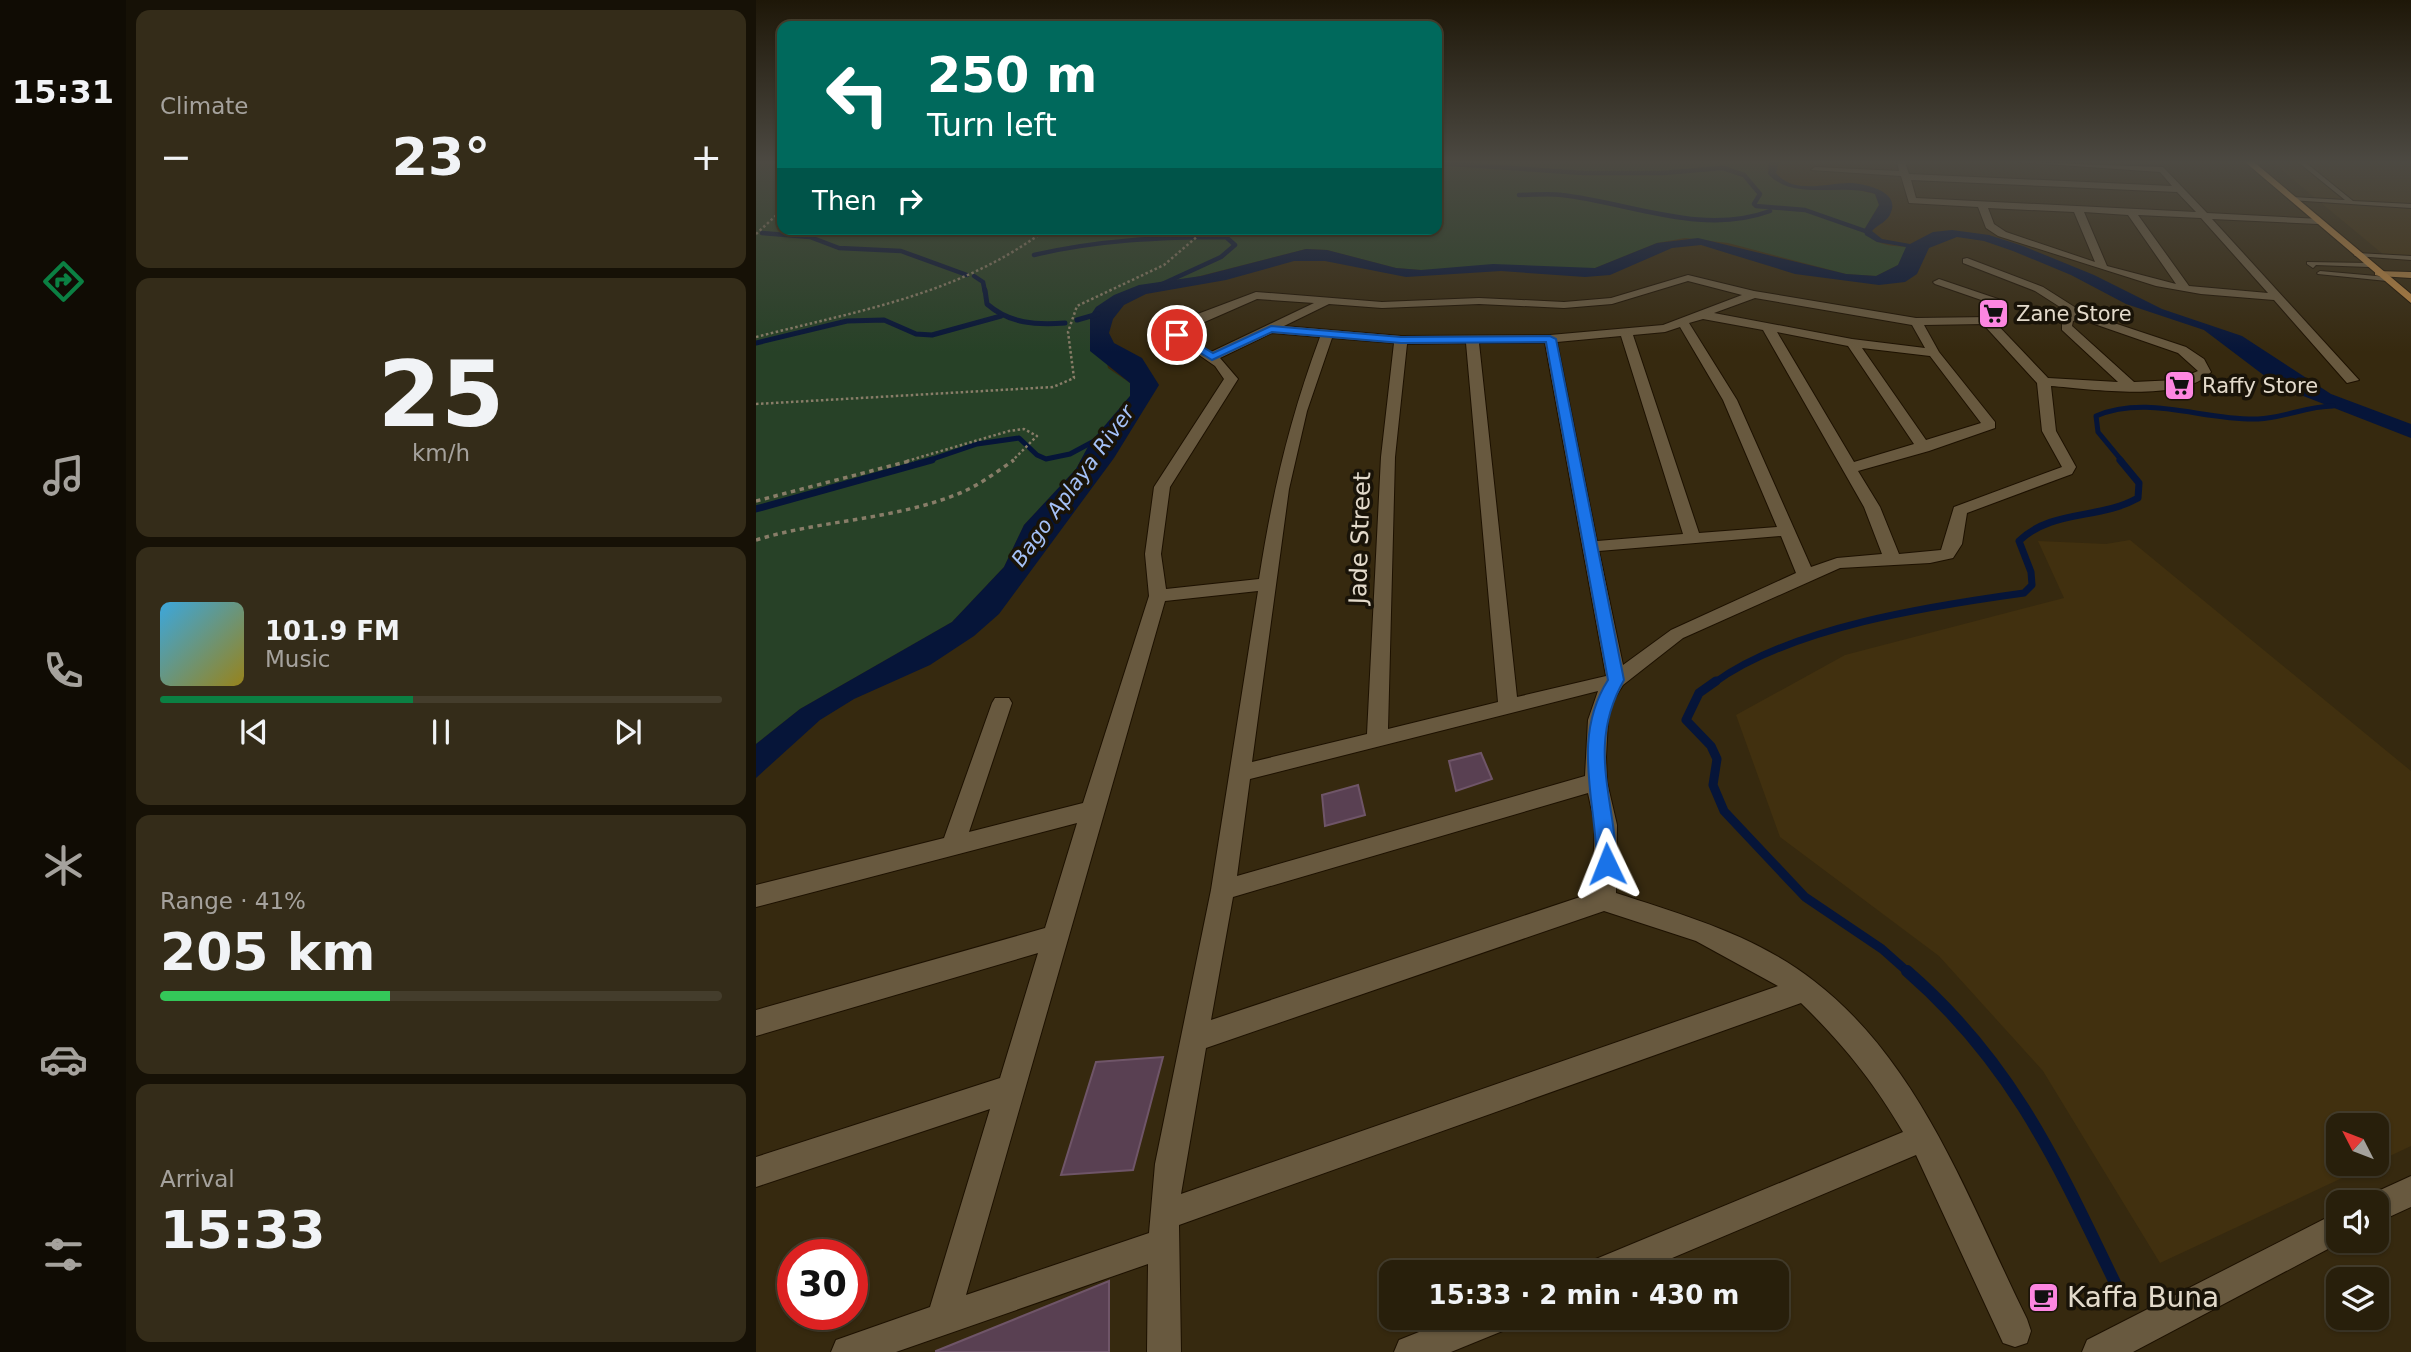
<!DOCTYPE html>
<meta charset="utf-8">
<style>
body{margin:0;font-family:"DejaVu Sans",sans-serif;background:#342c19;color:#f1f3f6;height:100vh;display:flex;flex-direction:column;font-size:26px;white-space:nowrap}
*{box-sizing:border-box;margin:0}
p{font-size:23px;color:#a5a29d}
.icon{flex:none;width:38px;height:38px;fill:none;stroke:currentColor;stroke-width:2;stroke-linecap:round;stroke-linejoin:round}
.map{position:relative;flex:1;overflow:hidden}
.details{display:flex;flex-direction:column;gap:10px;padding:10px;background:#161106;width:630px}
.details>*{flex:none}
.guide{position:absolute;left:21px;top:21px;width:665px;height:214px;border-radius:14px;box-shadow:0 2px 5px #0004,0 0 0 2px #443d2c;background:#00695c;color:#fff;overflow:hidden}
.needle{width:46px;rotate:312deg}
.controls{position:absolute;left:1570px;top:1113px;display:grid;gap:14px}
.controls a{display:grid;place-items:center;width:63px;height:63px;border-radius:14px;background:#281f0b;box-shadow:0 2px 5px #0004,0 0 0 2px #443d2c;font-size:35px}
.speed{position:absolute;left:21px;top:1239px;display:flex;gap:14px;font-size:35px;font-weight:700;text-align:center}
.speed>*{display:grid;place-content:center;width:91px;height:91px;border-radius:50%;background:#281f0b;box-shadow:0 2px 5px #0004,0 0 0 2px #443d2c;line-height:1}
.speed .limit{border:10px solid #d22;background:#fff;color:#111}
.pin{position:absolute;display:grid;place-items:center;width:60px;height:60px;color:#fff;margin:-30px;border:4px solid #fff;border-radius:50%;box-shadow:0 2px 7px #0007}
.me{position:absolute;width:77px;margin:-38px;rotate:358deg;stroke-linejoin:round;filter:drop-shadow(0 0 5px #0008)}
.turn{display:flex;align-items:center;gap:24px;height:147px;padding:0 35px;font-size:32px}
.turn .icon{width:91px;height:91px;stroke-width:2.5}
.turn b{display:block;font-size:49px;line-height:60px}
.then{display:flex;align-items:center;height:66px;padding:0 35px;background:#0003;gap:14px;font-size:26px}
.big{font-size:52px;font-weight:700;line-height:1.1}
.details .widget{flex:1;display:flex;flex-direction:column;justify-content:center;gap:10px;min-width:0;padding:0 24px;border-radius:14px;background:#342c19}
.details .dial{align-items:center;gap:0}
.dial b{font-size:91px;line-height:1}
.song{display:flex;align-items:center;gap:21px}
.cover{width:84px;height:84px;border-radius:10px;background:linear-gradient(135deg,hsl(200 70% 55%),hsl(50 70% 35%))}
.played{height:7px;border-radius:4px;background:linear-gradient(90deg,#0b8043 45%,#443d2c 45%)}
.keys{display:flex;justify-content:space-around;direction:ltr}
.heat{display:flex;justify-content:space-between;align-items:center;font-size:38px;direction:ltr}
.charge{height:10px;border-radius:5px;background:linear-gradient(90deg,#34c759 41%,#443d2c 0)}
.trip{position:absolute;left:623px;top:1260px;width:410px;height:70px;border-radius:14px;background:#281f0b;box-shadow:0 2px 5px #0004,0 0 0 2px #443d2c;font-weight:700;line-height:70px;text-align:center}
main{display:flex;flex:1;min-height:0}
.menu{display:flex;flex-direction:column;width:126px;justify-content:space-around;align-items:center;background:#100c04;color:#a5a29d}
.menu .icon{width:49px;height:49px}
.menu .current{color:#0b8043}
.menu b{font-size:32px;color:#f1f3f6}
.map>svg:first-child{display:block}
</style>
<main>
<nav class="menu">
<b>15:31</b>
<svg class="icon current" aria-label="directions" viewBox="0 0 24 24"><path d="M12 3l9 9-9 9-9-9zM9 14v-3h6M13 9l2 2-2 2"/></svg>
<svg class="icon" aria-label="music" viewBox="0 0 24 24"><path d="M9 18V5l10-2v13"/><circle cx="6" cy="18" r="3"/><circle cx="16" cy="16" r="3"/></svg>
<svg class="icon" aria-label="phone" viewBox="0 0 24 24"><path d="M5 4h4l2 5-3 2q2 4 5 5l2-3 5 2v4C11 20 4 13 5 4z"/></svg>
<svg class="icon" aria-label="climate" viewBox="0 0 24 24"><path d="M12 3v18M4 7l16 10M4 17L20 7"/></svg>
<svg class="icon" aria-label="car" viewBox="0 0 24 24"><path d="M5 17H2v-5l4-1 3-4h7l3 4 3 1v5h-3M9 17h6M6 11h13"/><circle cx="7" cy="17" r="2"/><circle cx="17" cy="17" r="2"/></svg>
<svg class="icon" aria-label="filters" viewBox="0 0 24 24"><path d="M4 7h16M4 17h16"/><circle cx="9" cy="7" r="2"/><circle cx="15" cy="17" r="2"/></svg>
</nav>
<section class="details">
<div class="widget"><p>Climate</p>
<div class="heat"><a>−</a><b class="big">23°</b><a>+</a></div>
</div>
<div class="widget dial"><b>25</b><p>km/h</p></div>
<div class="widget">
<div class="song"><i class="cover"></i><div><b>101.9 FM</b><p>Music</p></div></div>
<div class="played"></div>
<div class="keys"><svg class="icon" aria-label="previous" viewBox="0 0 24 24"><path d="M18 5L8 12l10 7zM5 5v14"/></svg><svg class="icon" aria-label="pause" viewBox="0 0 24 24"><path d="M8 5v14M16 5v14"/></svg><svg class="icon" aria-label="next" viewBox="0 0 24 24"><path d="M6 5l10 7-10 7zM19 5v14"/></svg></div>
</div>
<div class="widget"><p>Range · 41%</p><b class="big">205 km</b><div class="charge"></div></div>
<div class="widget"><p>Arrival</p><b class="big">15:33</b></div>
</section>
<div class="map">
<svg width="1655" height="1352" viewBox="0 0 1655 1352">
<rect width="100%" height="100%" fill="#36290f"/>
<g fill="#41300f">
<polygon points="1516,162 1655,162 1655,261 1634,260"/>
<polygon points="1374,540 1655,771 1655,1146 1621,1162 1620,1125 1582,1125 1582,1164 1616,1164 1404,1263 1287,1071 1183,956 1024,837 980,715 1089,655 1308,598 1282,541 1350,544"/>
</g>
<path fill="#274127" d="M0 162H26V229H681V162H1013L1011 169 1028 185 1093 188 1119 194 1123 205 1108 230C1118 245 1134 246 1151 247L1142 265 1120 276 1090 274 972 243 929 238 901 243 839 268 665 270 640 268 571 250 550 249 428 280 340 307 352 368 374 383V396L334 443 320 469 268 525 248 567 196 622 44 709 0 744Z"/>
<path fill="#061539" d="M1013 162H1023L1020 173C1037 195 1071 183 1093 183 1107 183 1144 191 1135 212 1132 222 1122 224 1116 231L1126 239 1154 244 1177 232 1196 230 1233 235 1267 246 1338 275 1406 309 1486 336 1575 394 1655 424V438L1522 386 1448 330 1370 304 1315 275 1257 251 1228 241 1201 237 1173 248 1161 274 1149 282 1123 285 1039 274 945 245 916 248 854 275 829 277 745 271 650 277 569 261H538L470 280 390 294 368 305 357 319 353 333 358 343 386 358 403 385 358 458 243 614 218 636 174 665 98 699 64 720 0 778V744L44 709 196 622 248 567 268 525 320 469 334 443 374 396V383L334 351V316L340 307 358 295 383 285 445 276 550 249 571 250 640 268 665 270 737 264 839 268 901 243 942 238 1090 274 1120 276 1142 265 1150 247 1121 242 1109 235 1108 230 1123 205 1119 194C1086 182 1038 202 1012 174Z"/>
<g fill="none" stroke-linecap="round" stroke-linejoin="round">
<g stroke="#061539" stroke-width="4.5">
<polyline points="681,163 828,173 906,173 967,168 988,175 1004,194 998,204 1000,206 1049,210 1112,232"/>
<path d="M763 195C777 195 792 193 806 195 875 203 946 236 1014 211"/>
<polyline points="6,233 54,237 83,248 145,251 211,275"/>
<path d="M278 255C342 240 405 237 470 237L479 245 465 257 404 285"/>
<polyline points="218,276 227,282 229,292"/>
</g>
<g stroke="#061539" stroke-width="5">
<path d="M229 290 231 304C254 324 280 325 309 323"/>
<polyline points="321,320 342,314"/>
<polyline points="0,343 91,321 128,320 160,334 176,335 245,316"/>
<polyline points="171,461 221,444 263,438 281,455 290,459 314,454 342,439"/>
<path d="M1366 461 1342 432 1340 416C1392 394 1448 421 1502 419 1528 418 1551 406 1577 406"/>
</g>
<g stroke="#061539" stroke-width="7">
<polyline points="0,509 176,460"/>
<path d="M958 683C1035 627 1174 606 1268 593L1276 585 1275 572 1263 541C1296 509 1343 520 1382 498L1383 483 1364 460"/>
</g>
<polyline stroke="#061539" stroke-width="9" points="960,681 943,693 930,720 955,746 961,759 957,785 968,811 1049,897 1126,949 1153,973"/>
<path stroke="#061539" stroke-width="12" d="M1151 971C1258 1064 1302 1165 1362 1289"/>
</g>
<g fill="#594052" stroke="#6f5568" stroke-width="2">
<polygon points="725,753 736,779 700,791 693,761"/>
<polygon points="602,785 609,815 569,826 566,795"/>
<polygon points="407,1057 377,1170 305,1175 340,1062"/>
<polygon points="353,1281 353,1352 180,1352 180,1351"/>
</g>
<g fill="none" stroke-linecap="round" stroke-linejoin="round">
<defs>
<g id="service">
<polygon points="1542,162 1549,162 1597,201 1655,204 1655,208 1534,200 1536,197 1589,200"/>
<polygon points="1601,253 1655,256 1655,260 1599,256 1598,255"/>
<polygon points="1551,262 1613,263 1616,265 1613,267 1560,265 1557,268 1551,264"/>
<polygon points="1564,271 1631,277 1635,279 1631,281 1562,274 1561,273"/>
</g>
<g id="minor">
<path d="M1141 162H1149L1153 174 1416 186 1404 172 1262 162 1407 167 1451 213 1565 219 1562 224 1456 219 1603 380 1591 383 1518 300 1445 294 1400 286 1242 236 1230 228 1222 207 1153 203 1145 176 1055 170 1059 167 1143 171ZM1155 180 1421 192 1440 212 1160 198ZM1232 208 1318 212 1339 262 1250 232 1238 224ZM1328 212 1372 215 1420 284 1351 266ZM1382 215 1445 218 1512 293 1433 286Z"/>
<path d="M1211 258 1287 287 1328 313 1430 347 1448 359 1455 372C1427 403 1335 389 1295 386L1300 431 1320 467 1316 474 1211 513 1206 544 1197 558 1174 563 1084 568 927 638 867 685 857 701 852 720 850 757 851 782 861 825 860 893C928 915 1001 936 1058 981 1165 1063 1213 1202 1271 1319L1275 1331 1271 1343 1259 1347 1247 1343 1160 1155 883 1272H830L835 1261 1147 1132C1117 1081 1087 1044 1045 1003L423 1225 425 1352H391L392 1264 140 1352H75L80 1340 174 1307 234 1109 0 1187V1157L244 1078 282 953 0 1036V1010L289 928 321 823 0 907V885L188 838 236 703 239 698H253L256 703 213 832 327 803 393 596 389 554 398 487 468 379 459 366 420 339 417 327 431 318 500 292 626 302 723 298 808 302 855 298 932 275 998 291 1160 318 1234 317 1292 378 1362 382 1306 330V319L1315 314 1279 291 1207 263V259ZM932 281 986 295 907 325 794 335 645 336 528 326 573 304 626 308 723 304 808 308 856 304ZM999 298 1156 325 1169 348 1096 339 958 313ZM501 299 558 303 455 352 429 335 428 331ZM947 319 1007 330 1108 507 1126 554 1081 558 1055 567 981 400 933 323ZM1324 319 1422 353 1442 371 1420 380 1378 382 1316 326 1317 321ZM1227 324 1281 383 1286 431 1306 467 1198 507 1185 550 1143 554 1124 507 1102 471 1173 451 1239 428V422L1183 352 1168 325ZM924 327 967 400 1021 527 943 533 877 335 909 332ZM1021 332 1092 346 1158 444 1098 462ZM516 333 564 337C533 421 517 490 503 579L410 589 405 554 414 487 482 379 464 358ZM865 336 927 534 841 541 801 342ZM576 338 638 343 625 457 611 734 496 762 533 489 551 411ZM710 343 742 702 632 729 639 457 651 344ZM723 343H789L850 676 761 697ZM1106 348 1174 356 1225 423 1170 440ZM1025 536 1040 573 915 630 867 665 843 551ZM502 591 455 890 399 1164 393 1233 210 1295 409 601ZM842 691 832 720 829 776 481 876 494 779ZM832 793 839 825 836 893 455 1020 477 897ZM848 911 940 941 1022 986 425 1194 450 1048Z"/>
<polygon points="1183,279 1242,299 1244,301 1234,303 1179,284 1177,282"/>
<polygon points="698,1318 753,1318 749,1330 695,1352 638,1352 643,1340"/>
</g>
<g id="secondary">
<polygon points="1655,1176 1655,1207 1620,1223 1620,1202 1607,1202 1609,1197"/>
<polygon points="1582,1212 1582,1241 1587,1241 1377,1352 1326,1352 1331,1340"/>
</g>
<polygon id="primary" points="1619,271 1655,272 1655,278 1623,276 1619,275"/>
<polygon id="trunk" points="1489,162 1498,162 1655,294 1655,303"/>
</defs>
<use href="#service" stroke="#1d1100" stroke-width="2"/>
<use href="#minor" stroke="#1d1100" stroke-width="2"/>
<use href="#secondary" stroke="#1d1100" stroke-width="2"/>
<use href="#primary" stroke="#1d1100" stroke-width="2"/>
<use href="#trunk" stroke="#1d1100" stroke-width="2"/>
<g stroke="#887d68" stroke-width="2.5" stroke-dasharray="2.5 2.5" stroke-linecap="butt">
<polyline points="0,234 26,210"/>
<path d="M0 337C105 310 202 295 291 229"/>
<polyline points="0,404 297,387 318,378 312,332 321,306 408,265 450,229"/>
<polyline points="151,461 253,431 268,429 281,436 256,461"/>
</g>
<g stroke="#887d68" stroke-width="3.5" stroke-dasharray="4.5 4.5" stroke-linecap="butt">
<polyline points="0,501 157,460"/>
<path d="M0 540C65 520 136 520 199 495 221 487 239 473 258 460"/>
</g>
<use href="#service" fill="#68593f" fill-rule="evenodd"/>
<use href="#minor" fill="#68593f" fill-rule="evenodd"/>
<use href="#secondary" fill="#68593f" fill-rule="evenodd"/>
<use href="#primary" fill="#a77b41" fill-rule="evenodd"/>
<use href="#trunk" fill="#bc8642" fill-rule="evenodd"/>
</g>
<linearGradient id="sky" x2="0" y2="1"><stop stop-color="#1e1708"/><stop offset="0.46" stop-color="#4c4942"/><stop offset="1" stop-color="#4c4942" stop-opacity="0"/></linearGradient>
<rect width="1655" height="352" fill="url(#sky)"/>
<path fill="#1a73e8" stroke="#114b97" stroke-width="2" d="M515 326 645 337 794 336 800 339 868 680C831 745 858 796 861 864L858 870H844L841 864C840 801 815 738 852 680L790 342 645 343 516 332 456 360 415 335 424 333 457 353Z"/>
<defs>
<symbol id="supermarket-square" viewBox="-11 -11 22 22"><rect x="-9" y="-9" width="18" height="18" rx="4" fill="#fd86e1" stroke="#191308"/><path d="M-6-5.5h2.5l.6 2H6L4.5 2H-2.5L-4.4-4H-6ZM-1.5 3.2a1.3 1.3 0 1 0 .1 0ZM3 3.2a1.3 1.3 0 1 0 .1 0Z" fill="#111"/></symbol>
<symbol id="cafe-square" viewBox="-11 -11 22 22"><rect x="-9" y="-9" width="18" height="18" rx="4" fill="#fd86e1" stroke="#191308"/><path d="M-5.5-4.5H6V0H3Q3 3.5 0 3.5H-2.5Q-5.5 3.5-5.5 0ZM3-3.2v2h1.7v-2ZM-6 4.5H4V6H-6Z" fill="#111"/></symbol>
</defs>
<g fill-rule="evenodd">
<use href="#supermarket-square" x="1220" y="296" width="35" height="35"/>
<use href="#supermarket-square" x="1406" y="368" width="35" height="35"/>
<use href="#cafe-square" x="1270" y="1280" width="35" height="35"/>
</g>
<g text-anchor="middle" stroke-width="7" stroke-linejoin="round" paint-order="stroke">
<g font-size="21" fill="#e3dacb" stroke="#191308" text-anchor="start">
<text x="1260" y="321">Zane Store</text>
<text x="1446" y="393">Raffy Store</text>
</g>
<g font-size="21" font-style="italic" fill="#a5c1f7" stroke="#191308">
<text transform="translate(317 486) rotate(-54)" y="7">Bago Aplaya River</text>
</g>
<g font-size="24" fill="#e3dacb" stroke="#191308">
<text transform="translate(604 538) rotate(-88)" y="8">Jade Street</text>
</g>
<g font-size="28" fill="#e3dacb" stroke="#191308" text-anchor="start">
<text x="1311" y="1307">Kaffa Buna</text>
</g>
</g>
</svg>
<div class="controls">
<a><svg class="needle" viewBox="-14 -14 28 28"><path d="M0-13l5 13h-10z" fill="#e53935"/><path d="M0 13l5-13h-10z" fill="#a5a29d"/></svg></a>
<a><svg class="icon" aria-label="sound" viewBox="0 0 24 24"><path d="M4 9h4l5-4v14l-5-4H4zM17 9q2 3 0 6"/></svg></a>
<a><svg class="icon" aria-label="layers" viewBox="0 0 24 24"><path d="M12 4l9 5-9 5-9-5zM3 14l9 5 9-5"/></svg></a>
</div>
<div class="speed"><div class="limit">30</div></div>
<div class="pin" style="left:421px;top:335px;background:#d93025"><svg class="icon" aria-label="arrive" viewBox="0 0 24 24"><path d="M6 21V4h12l-3 4 3 4H6"/></svg></div>
<svg class="me" style="left:851px;top:864px" viewBox="-20 -20 40 40"><path d="M0-17L14 15 0 8-14 15z" fill="#1a73e8" stroke="#fff" stroke-width="4"/></svg>
<div class="trip">15:33 · 2 min · 430 m</div>
<div class="guide">
<div class="turn"><svg class="icon" aria-label="left" viewBox="0 0 24 24"><path d="M17 20v-9H6M10 6l-5 5 5 5"/></svg><div><b>250 m</b>Turn left</div></div>
<div class="then">Then<svg class="icon" aria-label="right" viewBox="0 0 24 24"><path d="M7 20v-9h11M14 6l5 5-5 5"/></svg></div>
</div>
</div>
</main>
